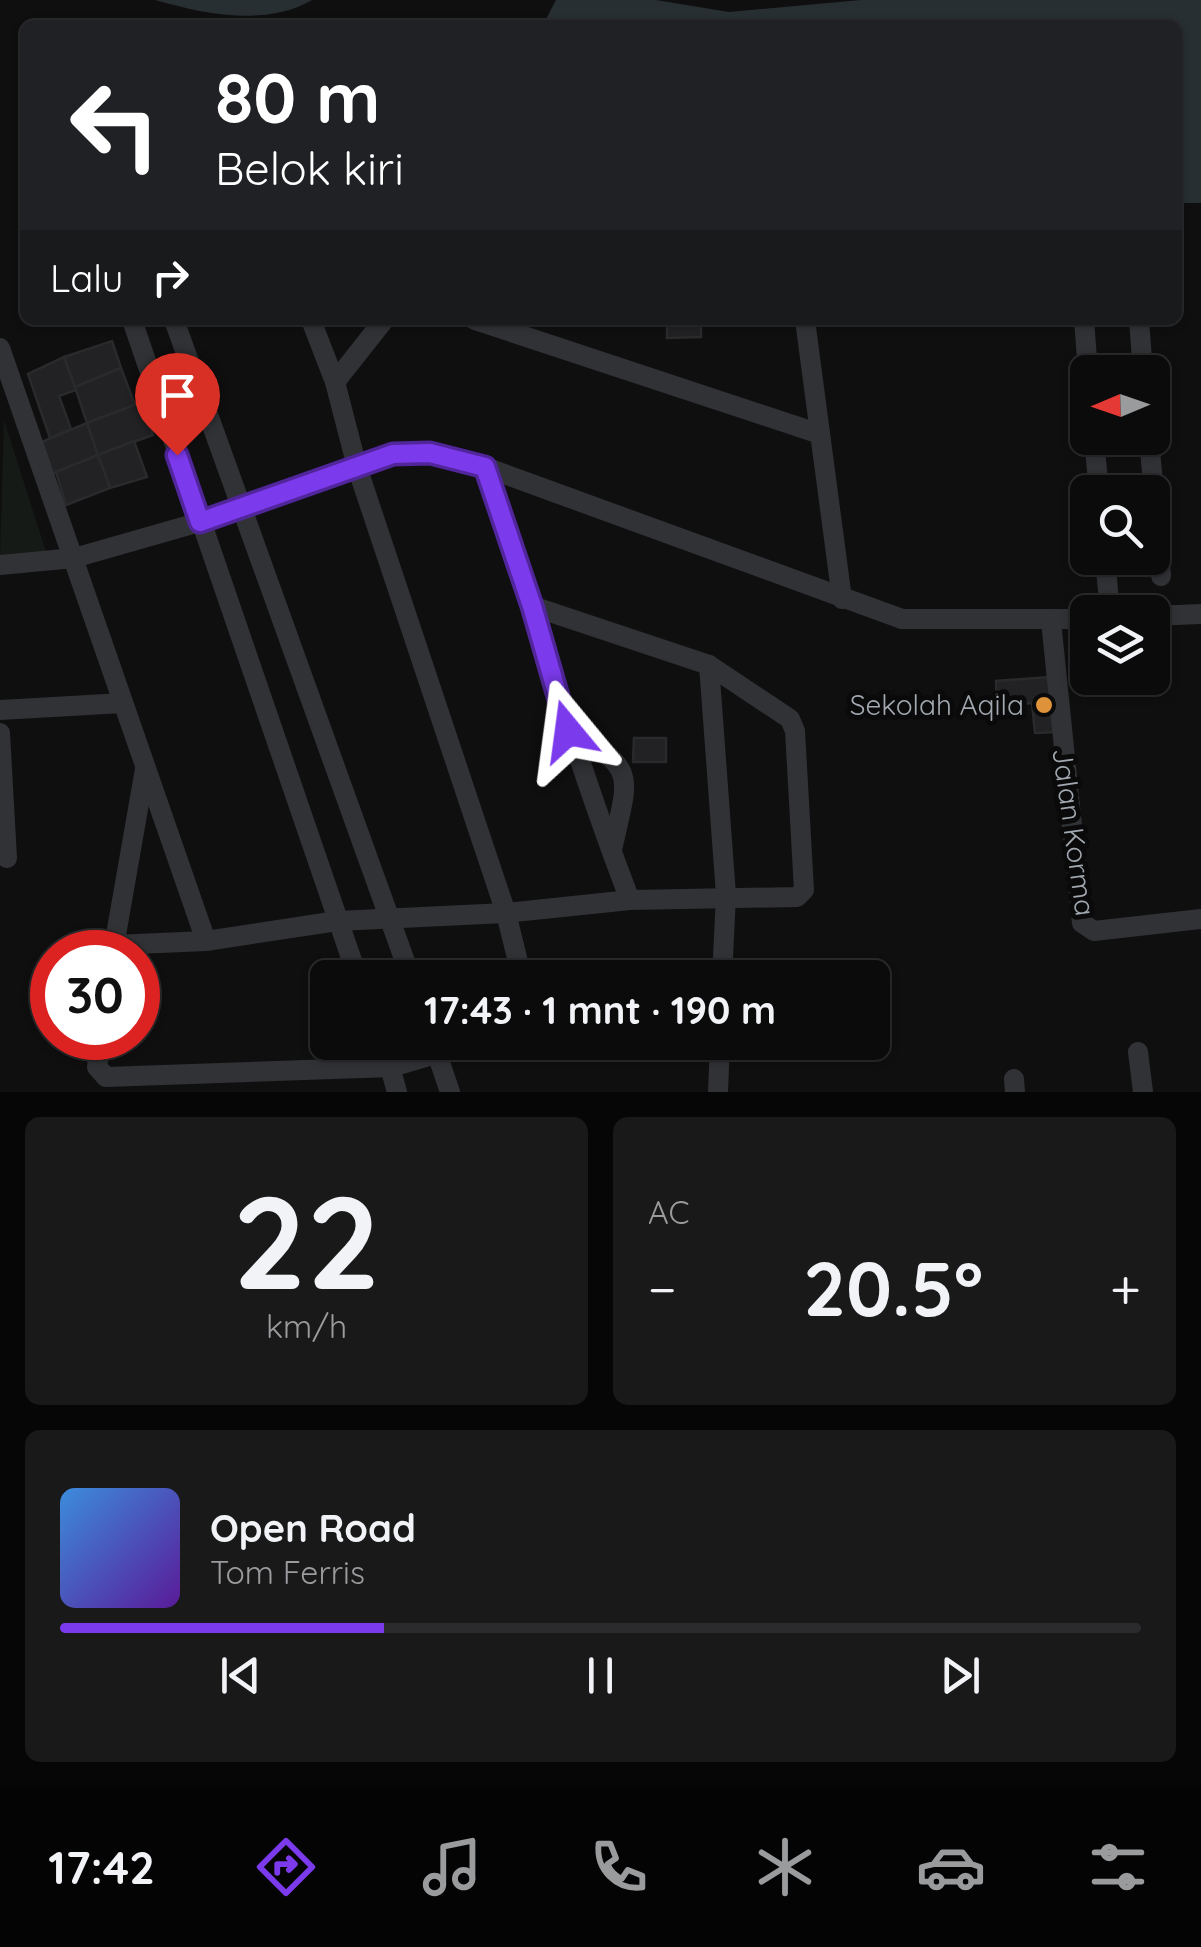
<!DOCTYPE html>
<html lang="id">
<meta charset="utf-8">
<style>
body{margin:0;font-family:Quicksand,sans-serif;background:#19191a;color:#f1f3f6;height:100vh;display:flex;flex-direction:column;font-size:38px;white-space:nowrap}
*{box-sizing:border-box;margin:0}
p{font-size:32px;color:#9a9b9d}
.icon{flex:none;width:55px;height:55px;fill:none;stroke:currentColor;stroke-width:2;stroke-linecap:round;stroke-linejoin:round}
.map{position:relative;height:1092px;overflow:hidden}
.side{display:flex;flex-direction:column;gap:25px;padding:25px;background:#060607;flex:1}
.side>*{flex:none}
.guide{position:absolute;left:20px;top:20px;width:1162px;height:305px;border-radius:15px;box-shadow:0 2px 8px #0004,0 0 0 2px #2b2b2d;background:#202124;color:#fff;overflow:hidden}
.needle{width:65px;rotate:268deg}
.tools{position:absolute;left:1070px;top:355px;display:grid;gap:20px}
.tools a{display:grid;place-items:center;width:100px;height:100px;border-radius:15px;background:#0b0b0c;box-shadow:0 2px 8px #0004,0 0 0 2px #2b2b2d;font-size:50px}
.speed{position:absolute;left:30px;top:930px;display:flex;gap:20px;font-size:50px;font-weight:700;text-align:center}
.speed>*{display:grid;place-content:center;width:130px;height:130px;border-radius:50%;background:#0b0b0c;box-shadow:0 2px 8px #0004,0 0 0 2px #2b2b2d;line-height:1}
.speed .limit{border:15px solid #d22;background:#fff;color:#111}
.pin{position:absolute;display:grid;place-items:center;width:85px;height:85px;color:#fff;margin:-102px -42px;border-radius:50% 50% 50% 0;rotate:-45deg;box-shadow:0 0 10px #0007}
.pin .icon{rotate:45deg}
.me{position:absolute;width:110px;margin:-55px;rotate:344deg;stroke-linejoin:round;filter:drop-shadow(0 0 8px #0008)}
.turn{display:flex;align-items:center;gap:35px;height:210px;padding:0 30px;font-size:45px}
.turn .icon{width:130px;height:130px;stroke-width:2.5}
.turn b{display:block;font-size:70px;line-height:85px}
.then{display:flex;align-items:center;height:95px;padding:0 30px;background:#0003;gap:20px;font-size:38px}
.big{font-size:75px;font-weight:700;line-height:1.1}
.side .widget{flex:1;display:flex;flex-direction:column;justify-content:center;gap:15px;min-width:0;padding:0 35px;border-radius:15px;background:#19191a}
.side .dial{align-items:center;gap:0}
.dial b{font-size:130px;line-height:1}
.song{display:flex;align-items:center;gap:30px}
.cover{width:120px;height:120px;border-radius:15px;background:linear-gradient(135deg,hsl(210 70% 55%),hsl(270 70% 35%))}
.played{height:10px;border-radius:5px;background:linear-gradient(90deg,#7c3aed 30%,#2b2b2d 30%)}
.keys{display:flex;justify-content:space-around;direction:ltr}
.heat{display:flex;justify-content:space-between;align-items:center;font-size:55px;direction:ltr}
.side .tiles{flex:1;display:grid;gap:25px;grid-template-columns:1fr 1fr}
.widget:last-child{grid-column:span 2}
.trip{position:absolute;left:310px;top:960px;width:580px;height:100px;border-radius:15px;background:#0b0b0c;box-shadow:0 2px 8px #0004,0 0 0 2px #2b2b2d;font-weight:700;line-height:100px;text-align:center}
.menu{display:flex;height:160px;justify-content:space-around;align-items:center;background:#040405;color:#9a9b9d}
.menu .icon{width:70px;height:70px}
.menu .current{color:#7c3aed}
.menu b{font-size:45px;color:#f1f3f6}
.map>svg:first-child{display:block}
</style>
<div class="map">
<svg width="1201" height="1092" viewBox="0 0 1201 1092">
<rect width="100%" height="100%" fill="#0f0f10"/>
<polygon fill="#161a16" points="4,420 47,555 0,558"/>
<g fill="#272f32">
<path d="M155 0H312C266 27 204 14 155 0Z"/>
<polygon points="556,0 656,0 729,12 861,0 1201,0 1201,203 1178,203 1178,25 543,25"/>
</g>
<g fill="#222224" stroke="#292a2c" stroke-width="2.5">
<polygon points="667,320 701,320 701,337 667,338"/>
<polygon points="112,341 121,368 75,387 64,357"/>
<polygon points="64,357 76,390 59,396 71,429 50,438 28,374"/>
<polygon points="121,368 135,405 87,423 75,387"/>
<polygon points="142,402 153,435 98,455 87,423"/>
<polygon points="87,423 98,455 47,476 37,444"/>
<polygon points="134,441 147,477 110,488 98,455"/>
<polygon points="98,455 110,488 66,505 56,472"/>
<polygon points="1049,677 1056,732 1035,733 1032,703 997,706 996,681"/>
<polygon points="634,738 666,738 666,762 633,762"/>
</g>
<g fill="none" stroke-linecap="round" stroke-linejoin="round">
<g stroke="#313235" stroke-width="20">
<polyline points="132,320 358,978"/>
<polyline points="174,320 411,978"/>
<polyline points="311,320 335,382 357,467 506,913 522,978"/>
<polyline points="475,320 820,434"/>
<polyline points="805,320 842,599"/>
<polyline points="1084,320 1088,372"/>
<polyline points="1139,320 1143,372"/>
<polyline points="0,348 206,941"/>
<polyline points="335,382 384,320"/>
<polyline points="1094,438 1099,492"/>
<polyline points="1149,438 1161,576"/>
<path d="M485 467C534 612 575 758 630 900"/>
<polyline points="1105,558 1110,612"/>
<polyline points="0,565 74,558 200,522 393,454 430,453 485,467 902,619 1088,619"/>
<polyline points="1152,616 1201,614"/>
<polyline points="1051,621 1082,923 1094,931 1201,919"/>
<polyline points="709,665 726,895 722,978"/>
<polyline points="0,710 123,703"/>
<path d="M568 731C640 769 628 776 612 850"/>
<polyline points="0,733 7,858"/>
<polyline points="114,945 206,941 337,921 506,913 630,900 797,897 804,890 795,731 790,719 709,665 532,606"/>
<polyline points="113,952 145,769"/>
<polyline points="101,1038 97,1067 106,1077 392,1067 436,1054"/>
<polyline points="383,1042 397,1092"/>
<polyline points="433,1042 450,1092"/>
<polyline points="1138,1052 1143,1092"/>
<polyline points="1014,1079 1015,1092"/>
<polyline points="718,1092 720,1042"/>
</g>
</g>
<g fill="none" stroke-linecap="round" stroke-linejoin="round">
<defs>
<polyline id="route" points="177,455 200,522 393,454 430,453 485,467 532,606 568,731"/>
</defs>
<use href="#route" stroke="#51269a" stroke-width="25"/>
<use href="#route" stroke="#7c3aed" stroke-width="18"/>
</g>
<circle fill="#de9239" stroke="#0a0a0b" stroke-width="4" cx="1044" cy="705" r="10"/>
<g text-anchor="middle" stroke-width="10" stroke-linejoin="round" paint-order="stroke">
<g font-size="28" fill="#a2a8b0" stroke="#0a0a0b" text-anchor="end">
<text x="1024" y="715">Sekolah Aqila</text>
</g>
<g font-size="28" fill="#a2a8b0" stroke="#0a0a0b">
<text transform="translate(1074 832) rotate(82)" y="10">Jalan Korma</text>
</g>
</g>
</svg>
<div class="tools">
<a><svg class="needle" viewBox="-14 -14 28 28"><path d="M0-13l5 13h-10z" fill="#e53935"/><path d="M0 13l5-13h-10z" fill="#9a9b9d"/></svg></a>
<a><svg class="icon" aria-label="search" viewBox="0 0 24 24"><circle cx="10" cy="10" r="6"/><path d="M15 15l6 6"/></svg></a>
<a><svg class="icon" aria-label="layers" viewBox="0 0 24 24"><path d="M12 4l9 5-9 5-9-5zM3 14l9 5 9-5"/></svg></a>
</div>
<div class="speed"><div class="limit">30</div></div>
<div class="pin" style="left:177px;top:455px;background:#d93025"><svg class="icon" aria-label="arrive" viewBox="0 0 24 24"><path d="M6 21V4h12l-3 4 3 4H6"/></svg></div>
<svg class="me" style="left:568px;top:731px" viewBox="-20 -20 40 40"><path d="M0-17L14 15 0 8-14 15z" fill="#7c3aed" stroke="#fff" stroke-width="4"/></svg>
<div class="trip">17:43 · 1 mnt · 190 m</div>
<div class="guide">
<div class="turn"><svg class="icon" aria-label="left" viewBox="0 0 24 24"><path d="M17 20v-9H6M10 6l-5 5 5 5"/></svg><div><b>80 m</b>Belok kiri</div></div>
<div class="then">Lalu<svg class="icon" aria-label="right" viewBox="0 0 24 24"><path d="M7 20v-9h11M14 6l5 5-5 5"/></svg></div>
</div>
</div>
<section class="side">
<div class="tiles">
<div class="widget dial"><b>22</b><p>km/h</p></div>
<div class="widget"><p>AC</p>
<div class="heat"><a>−</a><b class="big">20.5°</b><a>+</a></div>
</div>
<div class="widget">
<div class="song"><i class="cover"></i><div><b>Open Road</b><p>Tom Ferris</p></div></div>
<div class="played"></div>
<div class="keys"><svg class="icon" aria-label="previous" viewBox="0 0 24 24"><path d="M18 5L8 12l10 7zM5 5v14"/></svg><svg class="icon" aria-label="pause" viewBox="0 0 24 24"><path d="M8 5v14M16 5v14"/></svg><svg class="icon" aria-label="next" viewBox="0 0 24 24"><path d="M6 5l10 7-10 7zM19 5v14"/></svg></div>
</div>
</div>
</section>
<nav class="menu">
<b>17:42</b>
<svg class="icon current" aria-label="directions" viewBox="0 0 24 24"><path d="M12 3l9 9-9 9-9-9zM9 14v-3h6M13 9l2 2-2 2"/></svg>
<svg class="icon" aria-label="music" viewBox="0 0 24 24"><path d="M9 18V5l10-2v13"/><circle cx="6" cy="18" r="3"/><circle cx="16" cy="16" r="3"/></svg>
<svg class="icon" aria-label="phone" viewBox="0 0 24 24"><path d="M5 4h4l2 5-3 2q2 4 5 5l2-3 5 2v4C11 20 4 13 5 4z"/></svg>
<svg class="icon" aria-label="climate" viewBox="0 0 24 24"><path d="M12 3v18M4 7l16 10M4 17L20 7"/></svg>
<svg class="icon" aria-label="car" viewBox="0 0 24 24"><path d="M5 17H2v-5l4-1 3-4h7l3 4 3 1v5h-3M9 17h6M6 11h13"/><circle cx="7" cy="17" r="2"/><circle cx="17" cy="17" r="2"/></svg>
<svg class="icon" aria-label="filters" viewBox="0 0 24 24"><path d="M4 7h16M4 17h16"/><circle cx="9" cy="7" r="2"/><circle cx="15" cy="17" r="2"/></svg>
</nav>
